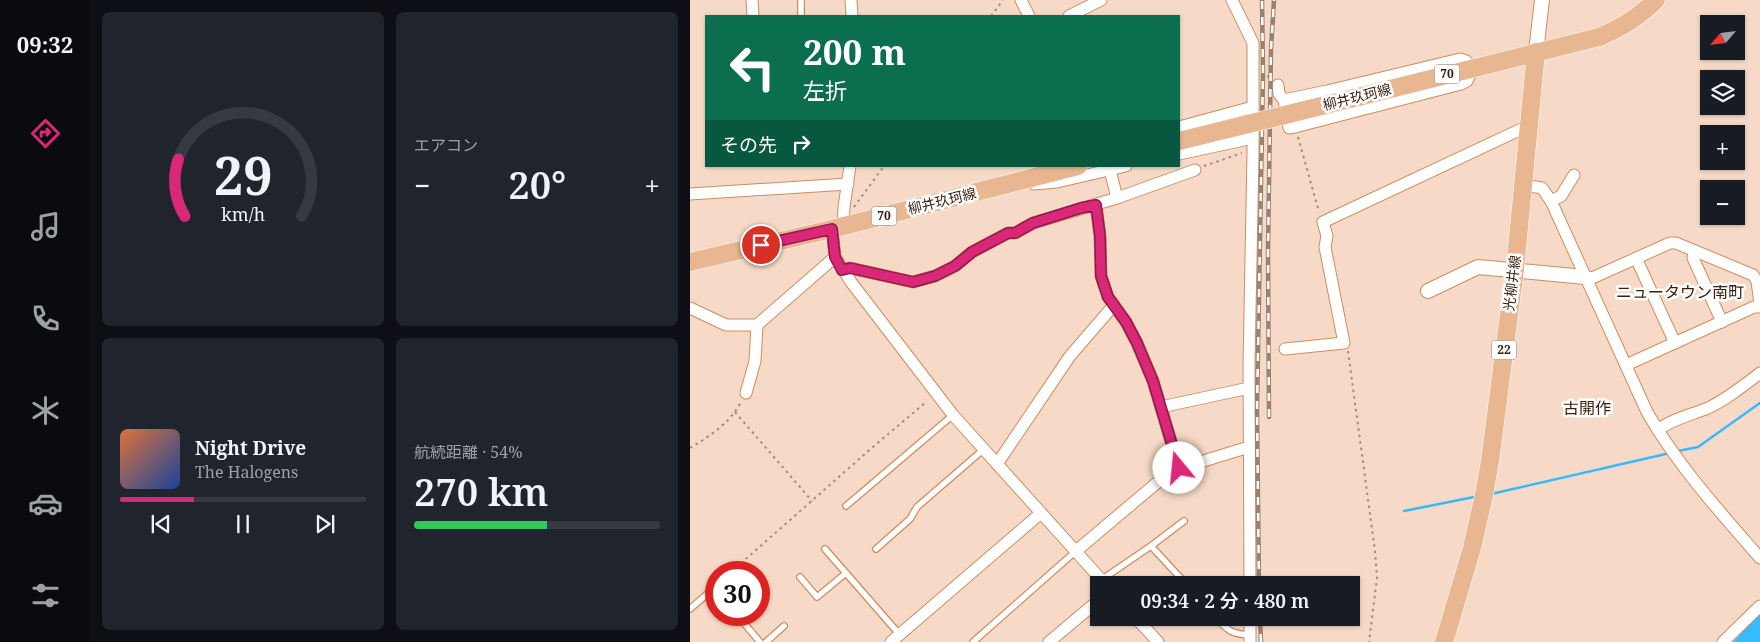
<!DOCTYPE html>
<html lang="ja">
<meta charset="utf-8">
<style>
body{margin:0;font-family:"Noto Serif","Noto Sans JP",serif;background:#20242c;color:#f1f3f6;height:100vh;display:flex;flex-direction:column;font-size:19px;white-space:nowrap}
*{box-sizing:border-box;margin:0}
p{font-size:16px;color:#9ea1a6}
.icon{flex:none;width:28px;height:28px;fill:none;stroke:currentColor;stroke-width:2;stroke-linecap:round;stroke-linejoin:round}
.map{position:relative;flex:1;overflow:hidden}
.sheet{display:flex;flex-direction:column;gap:12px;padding:12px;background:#0d0f14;width:600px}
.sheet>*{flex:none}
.top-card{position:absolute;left:15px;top:15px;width:475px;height:152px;border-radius:0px;box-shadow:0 1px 4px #0004;background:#0b6e4f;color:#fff;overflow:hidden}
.needle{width:32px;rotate:242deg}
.buttons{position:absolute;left:1010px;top:15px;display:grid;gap:10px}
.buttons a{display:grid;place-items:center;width:45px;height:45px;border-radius:0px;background:#171b24;box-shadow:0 1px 4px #0004;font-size:25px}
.speed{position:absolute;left:15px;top:561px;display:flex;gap:10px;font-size:25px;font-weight:700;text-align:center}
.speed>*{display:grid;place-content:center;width:65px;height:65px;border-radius:50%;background:#171b24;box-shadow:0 1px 4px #0004;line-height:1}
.speed .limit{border:8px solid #d22;background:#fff;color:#111}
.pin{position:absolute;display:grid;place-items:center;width:42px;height:42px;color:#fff;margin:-21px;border:2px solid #fff;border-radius:50%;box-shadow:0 1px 5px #0007}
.me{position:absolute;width:55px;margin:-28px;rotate:343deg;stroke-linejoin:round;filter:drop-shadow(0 0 4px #0008)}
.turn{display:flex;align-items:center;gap:18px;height:105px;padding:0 15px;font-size:22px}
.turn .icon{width:65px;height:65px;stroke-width:2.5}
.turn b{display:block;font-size:35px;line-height:42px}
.then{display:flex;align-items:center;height:48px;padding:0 15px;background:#0003;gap:10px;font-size:19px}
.big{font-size:38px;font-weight:600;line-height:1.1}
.sheet .widget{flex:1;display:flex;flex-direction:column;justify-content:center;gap:8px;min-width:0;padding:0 18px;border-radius:8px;background:#20242c}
.sheet .dial{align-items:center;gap:0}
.dial svg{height:130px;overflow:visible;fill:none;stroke:#363941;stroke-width:7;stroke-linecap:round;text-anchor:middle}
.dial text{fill:#f1f3f6;stroke:none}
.song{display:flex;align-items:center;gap:15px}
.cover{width:60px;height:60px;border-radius:8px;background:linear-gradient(135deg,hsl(20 70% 55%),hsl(220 70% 35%))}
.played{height:5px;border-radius:2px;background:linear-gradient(90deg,#db2777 30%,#363941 30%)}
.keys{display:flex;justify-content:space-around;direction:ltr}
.heat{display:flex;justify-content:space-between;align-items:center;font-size:28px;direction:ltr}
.charge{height:8px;border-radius:4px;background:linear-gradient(90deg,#34c759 54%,#363941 0)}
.sheet .tiles{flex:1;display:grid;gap:12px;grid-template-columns:repeat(2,1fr)}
.trip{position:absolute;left:400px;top:576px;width:270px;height:50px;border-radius:0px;background:#171b24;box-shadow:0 1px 4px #0004;font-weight:600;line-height:50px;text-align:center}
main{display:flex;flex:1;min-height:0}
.menu{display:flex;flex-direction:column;width:90px;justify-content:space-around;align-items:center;background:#090b0e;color:#9ea1a6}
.menu .icon{width:35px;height:35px}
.menu .selected{color:#db2777}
.menu b{font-size:22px;color:#f1f3f6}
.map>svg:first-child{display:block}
</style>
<main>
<nav class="menu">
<b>09:32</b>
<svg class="icon selected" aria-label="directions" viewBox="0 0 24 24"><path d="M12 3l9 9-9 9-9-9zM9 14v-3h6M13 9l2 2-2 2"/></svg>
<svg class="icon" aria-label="music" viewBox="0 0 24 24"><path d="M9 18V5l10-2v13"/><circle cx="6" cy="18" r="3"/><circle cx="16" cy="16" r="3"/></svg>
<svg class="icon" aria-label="phone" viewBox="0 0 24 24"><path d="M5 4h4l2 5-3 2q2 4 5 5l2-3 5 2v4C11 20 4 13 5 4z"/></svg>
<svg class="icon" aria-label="climate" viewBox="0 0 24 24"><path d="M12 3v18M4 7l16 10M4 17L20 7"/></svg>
<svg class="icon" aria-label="car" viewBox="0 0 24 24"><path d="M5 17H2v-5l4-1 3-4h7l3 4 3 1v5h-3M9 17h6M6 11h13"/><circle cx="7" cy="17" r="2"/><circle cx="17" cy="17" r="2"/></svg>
<svg class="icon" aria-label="filters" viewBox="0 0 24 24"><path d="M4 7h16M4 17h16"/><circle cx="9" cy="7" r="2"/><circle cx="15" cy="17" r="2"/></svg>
</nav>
<section class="sheet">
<div class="tiles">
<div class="widget dial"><svg viewBox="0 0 100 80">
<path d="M14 69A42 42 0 1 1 86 69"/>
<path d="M14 69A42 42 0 0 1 10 34" stroke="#db2777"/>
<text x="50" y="56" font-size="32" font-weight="700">29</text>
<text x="50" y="72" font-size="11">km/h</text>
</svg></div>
<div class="widget"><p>エアコン</p>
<div class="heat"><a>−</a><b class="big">20°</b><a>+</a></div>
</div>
<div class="widget">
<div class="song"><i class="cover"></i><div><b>Night Drive</b><p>The Halogens</p></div></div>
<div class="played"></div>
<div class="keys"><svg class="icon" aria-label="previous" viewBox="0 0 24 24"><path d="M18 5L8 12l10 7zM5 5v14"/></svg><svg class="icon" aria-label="pause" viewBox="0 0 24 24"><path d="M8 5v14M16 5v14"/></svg><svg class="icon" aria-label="next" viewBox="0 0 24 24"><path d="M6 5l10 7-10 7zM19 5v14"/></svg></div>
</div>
<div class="widget"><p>航続距離 · 54%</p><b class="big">270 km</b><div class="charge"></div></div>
</div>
</section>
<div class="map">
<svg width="1070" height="642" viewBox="0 0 1070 642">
<rect width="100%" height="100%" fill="#f6dac7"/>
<polygon fill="#37bbfe" points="1070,613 1070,642 1043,642"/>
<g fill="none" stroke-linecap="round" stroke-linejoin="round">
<g stroke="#37bbfe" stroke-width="2.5">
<polyline points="988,451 1008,447 1070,403"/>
<polyline points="801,494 980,453"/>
<polyline points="714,511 784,497"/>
</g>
<defs>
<g id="service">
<polyline points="111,0 111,16"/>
<polyline points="156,506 263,415"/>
<polyline points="494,521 461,546 497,585"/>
<polyline points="135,549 210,635"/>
<polyline points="186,549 220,519 227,507 294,449"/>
<polyline points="110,577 127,597 156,573"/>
<polyline points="411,580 461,546"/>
<polyline points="0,609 24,588 26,590"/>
<polyline points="47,615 70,642"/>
<path d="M526 618C539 631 541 634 560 635"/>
<polyline points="76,642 94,626"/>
<polyline points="283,642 386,551"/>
</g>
<g id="minor">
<polyline points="62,0 63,16"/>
<polyline points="161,0 162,16"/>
<polyline points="331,0 339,16"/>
<polyline points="542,0 563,43 563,153 559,365 560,585"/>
<polyline points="379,16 411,0"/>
<polyline points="588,85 589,94 594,100 637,91 770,59 776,61 783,68 777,81 771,84 605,127 599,128 594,100"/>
<polyline points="489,127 563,107"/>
<polyline points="489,154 563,138"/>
<polyline points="344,184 367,182 436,166"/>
<path d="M832 185 852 188 861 201 957 412C988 466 1030 512 1070 558"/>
<polyline points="0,194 158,184"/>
<polyline points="427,198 505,170"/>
<polyline points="861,201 871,196 884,175"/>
<polyline points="406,205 410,236 411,276 418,297 436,322 447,343 463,381 489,468"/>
<polyline points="153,226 154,207 160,166"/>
<polyline points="142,229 145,257 161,282 263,415 416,585"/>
<polyline points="1005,251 1003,258 1032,322"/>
<polyline points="946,258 985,343"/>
<polyline points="152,270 160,268 223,282 245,276 265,266 282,252 318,233 325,233 343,223 427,198 420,170"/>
<polyline points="895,277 902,278 980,243 986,243 1063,275 1067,281 1070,304"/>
<polyline points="0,308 36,325 67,325 145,257"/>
<polyline points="595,349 654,343 635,247 637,236 633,222 840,125"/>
<polyline points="936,365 1064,307 1070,307"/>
<polyline points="56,393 65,361 67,325"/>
<polyline points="471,407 559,388"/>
<path d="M968 430C982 419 1001 415 1018 408 1037 399 1053 386 1070 373"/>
<polyline points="307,464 380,356 424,305"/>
<polyline points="386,551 481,471 559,447"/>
<polyline points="446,618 468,642"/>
<polyline points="560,618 560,642"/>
<polyline points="201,642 351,513"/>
<polyline points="359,642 409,600"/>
<polyline points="1033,642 1070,606"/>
</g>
<g id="tertiary">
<polyline points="846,52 852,0"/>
<polyline points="738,291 788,267 895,277"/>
</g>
<g id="primary">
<path d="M668 97 909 37C932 28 949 17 966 0"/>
<polyline points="0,262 142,229 388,166"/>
<polyline points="754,642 782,548 794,495 800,461 825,269 846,52"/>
</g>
</defs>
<use href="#service" stroke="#ce8d5d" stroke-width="8"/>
<use href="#minor" stroke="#ce8d5d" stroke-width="13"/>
<use href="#tertiary" stroke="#ce8d5d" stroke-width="16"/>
<use href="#primary" stroke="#fff" stroke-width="19"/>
<g stroke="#a68a77" stroke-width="2" stroke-dasharray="2.5 4" stroke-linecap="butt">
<polyline points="301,16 313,0"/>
<polyline points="572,72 580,78"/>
<polyline points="608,137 629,212"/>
<polyline points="514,166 552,153"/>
<polyline points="164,207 194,166"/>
<polyline points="658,351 685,551 687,578 679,642"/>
<polyline points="45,412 122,501"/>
<path d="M0 448C20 436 40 423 51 402"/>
<polyline points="41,572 184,446 235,403"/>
</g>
<use href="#service" stroke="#fff" stroke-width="5.5"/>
<use href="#minor" stroke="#fff" stroke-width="11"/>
<use href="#tertiary" stroke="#fff" stroke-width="14"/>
<use href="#primary" stroke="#e8b691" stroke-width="18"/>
<defs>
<g id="rail">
<polyline points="579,417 578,251 581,49 584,0"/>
<polyline points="569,585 567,409 573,72 572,0"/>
<polyline points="570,618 571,642"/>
</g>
</defs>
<use href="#rail" stroke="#9b806c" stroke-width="4.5"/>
<use href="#rail" stroke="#fff" stroke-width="2.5" stroke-dasharray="8" stroke-linecap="butt"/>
<defs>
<polyline id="primary-bridge" points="489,141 668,97"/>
</defs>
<use href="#primary-bridge" stroke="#fff" stroke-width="19" stroke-linecap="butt"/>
<use href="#primary-bridge" stroke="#e8b691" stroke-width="18"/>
</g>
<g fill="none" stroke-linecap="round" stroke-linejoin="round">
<defs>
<polyline id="route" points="71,245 142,229 145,257 152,270 160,268 223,282 245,276 265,266 282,252 318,233 325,233 343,223 391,208 406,205 410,236 411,276 418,297 436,322 447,343 463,381 489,468"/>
</defs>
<use href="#route" stroke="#8e194d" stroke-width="12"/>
<use href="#route" stroke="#db2777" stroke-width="9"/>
</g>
<g text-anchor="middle" stroke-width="5" stroke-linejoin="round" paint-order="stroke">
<g fill="#fff" stroke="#746254" stroke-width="1">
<rect x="744.5" y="64.5" width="25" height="19" rx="4"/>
<rect x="181.5" y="206.5" width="25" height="19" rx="4"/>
<rect x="801.5" y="340.5" width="25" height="19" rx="4"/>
</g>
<g font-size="12" font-weight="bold" fill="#391f0b">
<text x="757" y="78">70</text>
<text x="194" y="220">70</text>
<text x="814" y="354">22</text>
</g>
<g font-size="14" fill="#391f0b" stroke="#fff">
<text transform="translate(667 97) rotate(-14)" y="5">柳井玖珂線</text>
<text transform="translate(252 201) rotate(-14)" y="5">柳井玖珂線</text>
<text transform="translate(822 283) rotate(-83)" y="5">光柳井線</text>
</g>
<g font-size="16" fill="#391f0b" stroke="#fff">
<text x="990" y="298">ニュータウン南町</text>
<text x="897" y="414">古開作</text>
</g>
</g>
</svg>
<div class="buttons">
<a><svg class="needle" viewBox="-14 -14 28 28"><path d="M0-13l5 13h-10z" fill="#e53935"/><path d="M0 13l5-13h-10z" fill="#9ea1a6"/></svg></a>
<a><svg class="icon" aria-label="layers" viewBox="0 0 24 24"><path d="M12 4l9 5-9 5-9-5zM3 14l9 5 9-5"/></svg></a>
<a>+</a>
<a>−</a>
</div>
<div class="speed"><div class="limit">30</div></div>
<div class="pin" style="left:71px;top:245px;background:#d93025"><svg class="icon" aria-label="arrive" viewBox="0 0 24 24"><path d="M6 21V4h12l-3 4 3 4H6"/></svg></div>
<svg class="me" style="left:489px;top:468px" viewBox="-20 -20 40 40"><circle r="19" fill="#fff"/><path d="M0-13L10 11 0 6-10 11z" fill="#db2777"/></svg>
<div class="trip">09:34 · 2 分 · 480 m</div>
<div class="top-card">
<div class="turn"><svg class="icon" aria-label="left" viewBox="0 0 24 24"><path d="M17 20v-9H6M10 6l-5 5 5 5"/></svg><div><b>200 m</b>左折</div></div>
<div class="then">その先<svg class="icon" aria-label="right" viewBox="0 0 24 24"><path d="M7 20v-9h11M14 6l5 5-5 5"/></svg></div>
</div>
</div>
</main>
